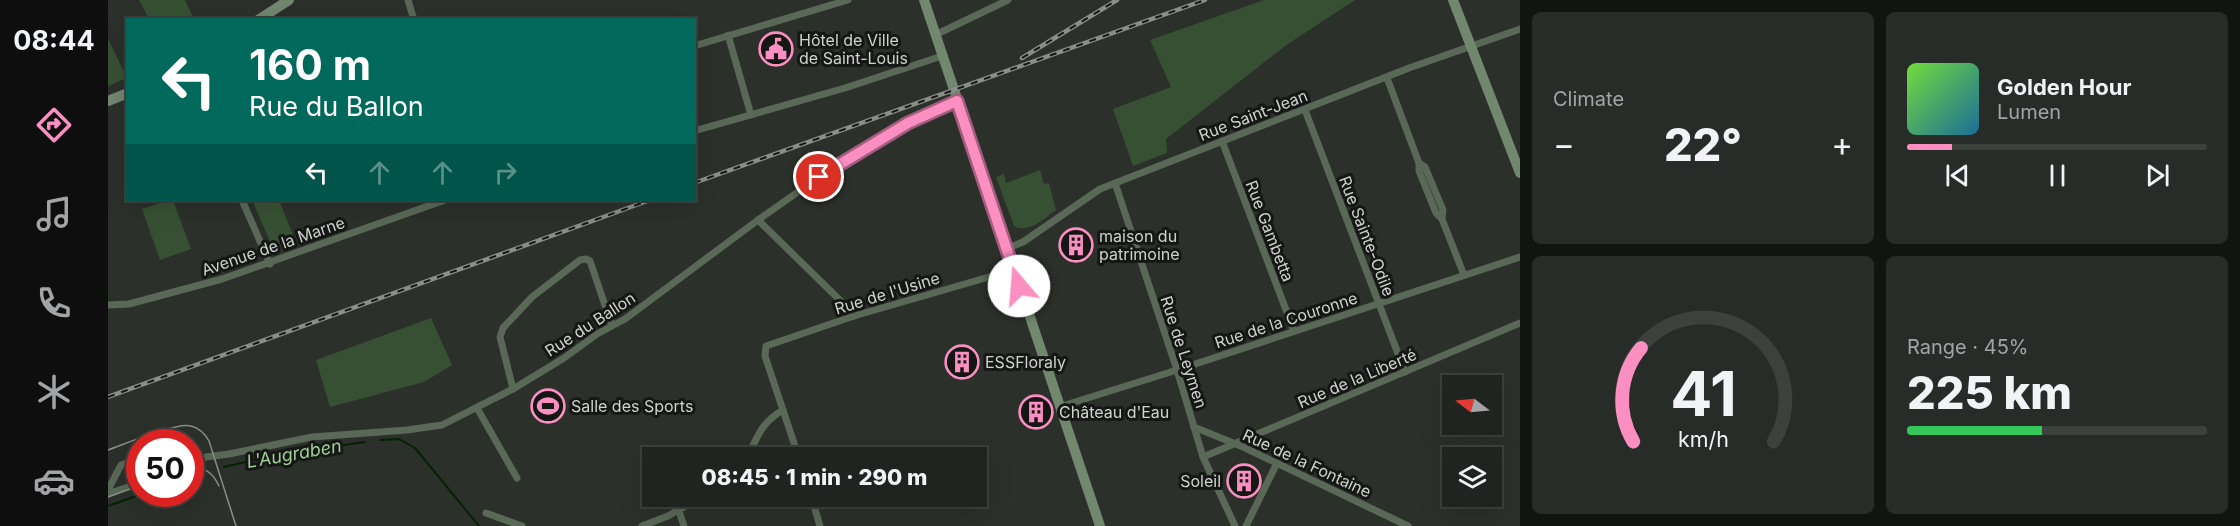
<!DOCTYPE html>
<meta charset="utf-8">
<style>
body{margin:0;font-family:Inter,sans-serif;background:#282c29;color:#f1f3f6;height:100vh;display:flex;flex-direction:column;font-size:22px;white-space:nowrap}
*{box-sizing:border-box;margin:0}
p{font-size:20px;color:#a2a4a5}
.icon{flex:none;width:33px;height:33px;fill:none;stroke:currentColor;stroke-width:2;stroke-linecap:round;stroke-linejoin:round}
.map{position:relative;flex:1;overflow:hidden}
.details{display:flex;flex-direction:column;gap:12px;padding:12px;background:#121412;width:720px}
.details>*{flex:none}
.hud{position:absolute;left:18px;top:18px;width:570px;height:183px;border-radius:0px;box-shadow:0 6px 24px #0002,0 0 0 2px #3d413e;background:#00695c;color:#fff;overflow:hidden}
.needle{width:39px;rotate:286deg}
.controls{position:absolute;left:1334px;top:375px;display:grid;gap:12px}
.controls a{display:grid;place-items:center;width:60px;height:60px;border-radius:0px;background:#202420;box-shadow:0 6px 24px #0002,0 0 0 2px #3d413e;font-size:30px}
.speed{position:absolute;left:18px;top:429px;display:flex;gap:12px;font-size:30px;font-weight:700;text-align:center}
.speed>*{display:grid;place-content:center;width:78px;height:78px;border-radius:50%;background:#202420;box-shadow:0 6px 24px #0002,0 0 0 2px #3d413e;line-height:1}
.speed .limit{border:9px solid #d22;background:#fff;color:#111}
.pin{position:absolute;display:grid;place-items:center;width:51px;height:51px;color:#fff;margin:-26px;border:3px solid #fff;border-radius:50%;box-shadow:0 2px 6px #0007}
.me{position:absolute;width:66px;margin:-33px;rotate:342deg;stroke-linejoin:round;filter:drop-shadow(0 0 4px #0008)}
.turn{display:flex;align-items:center;gap:21px;height:126px;padding:0 24px;font-size:27px}
.turn .icon{width:78px;height:78px;stroke-width:2.5}
.turn b{display:block;font-size:42px;line-height:51px}
.lanes{display:flex;align-items:center;height:57px;padding:0 24px;background:#0003;justify-content:center;gap:30px;direction:ltr}
.lanes .off{opacity:.35}
.big{font-size:45px;font-weight:800;line-height:1.1}
.details .card{flex:1;display:flex;flex-direction:column;justify-content:center;gap:9px;min-width:0;padding:0 21px;border-radius:9px;background:#282c29}
.details .dial{align-items:center;gap:0}
.dial svg{height:156px;overflow:visible;fill:none;stroke:#3d413e;stroke-width:7;stroke-linecap:round;text-anchor:middle}
.dial text{fill:#f1f3f6;stroke:none}
.song{display:flex;align-items:center;gap:18px}
.cover{width:72px;height:72px;border-radius:9px;background:linear-gradient(135deg,hsl(100 70% 55%),hsl(200 70% 35%))}
.played{height:6px;border-radius:3px;background:linear-gradient(90deg,#fc8fc2 15%,#3d413e 15%)}
.keys{display:flex;justify-content:space-around;direction:ltr}
.heat{display:flex;justify-content:space-between;align-items:center;font-size:33px;direction:ltr}
.charge{height:9px;border-radius:4px;background:linear-gradient(90deg,#34c759 45%,#3d413e 0)}
.details .tiles{flex:1;display:grid;gap:12px;grid-template-columns:repeat(2,1fr)}
.trip{position:absolute;left:534px;top:447px;width:345px;height:60px;border-radius:0px;background:#202420;box-shadow:0 6px 24px #0002,0 0 0 2px #3d413e;font-weight:800;line-height:60px;text-align:center}
main{display:flex;flex:1;min-height:0}
.menu{display:flex;flex-direction:column;width:108px;justify-content:space-around;align-items:center;background:#0d0e0d;color:#a2a4a5}
.menu .icon{width:42px;height:42px}
.menu .selected{color:#fc8fc2}
.menu b{font-size:27px;color:#f1f3f6}
.map>svg:first-child{display:block}
</style>
<main>
<nav class="menu">
<b>08:44</b>
<svg class="icon selected" aria-label="directions" viewBox="0 0 24 24"><path d="M12 3l9 9-9 9-9-9zM9 14v-3h6M13 9l2 2-2 2"/></svg>
<svg class="icon" aria-label="music" viewBox="0 0 24 24"><path d="M9 18V5l10-2v13"/><circle cx="6" cy="18" r="3"/><circle cx="16" cy="16" r="3"/></svg>
<svg class="icon" aria-label="phone" viewBox="0 0 24 24"><path d="M5 4h4l2 5-3 2q2 4 5 5l2-3 5 2v4C11 20 4 13 5 4z"/></svg>
<svg class="icon" aria-label="climate" viewBox="0 0 24 24"><path d="M12 3v18M4 7l16 10M4 17L20 7"/></svg>
<svg class="icon" aria-label="car" viewBox="0 0 24 24"><path d="M5 17H2v-5l4-1 3-4h7l3 4 3 1v5h-3M9 17h6M6 11h13"/><circle cx="7" cy="17" r="2"/><circle cx="17" cy="17" r="2"/></svg>
</nav>
<div class="map">
<svg width="1412" height="526" viewBox="0 0 1412 526">
<rect width="100%" height="100%" fill="#2b302a"/>
<g fill="#375033">
<polygon points="31,0 77,0 86,19 41,19"/>
<polygon points="1156,0 1247,0 1177,46 1058,139 1059,153 1025,166 1005,109 1063,87 1042,40"/>
<polygon points="0,39 19,78 0,86"/>
<path d="M932 170 936 184 941 183 948 210C935 219 921 234 906 226L888 177 896 174 898 183Z"/>
<polygon points="61,200 65,200 83,249 52,260 34,209"/>
<polygon points="144,200 171,200 189,245 167,253"/>
<polygon points="323,318 344,365 316,382 222,407 208,360"/>
</g>
<g fill="none" stroke-linecap="round" stroke-linejoin="round">
<g stroke="#042202" stroke-width="2">
<polyline points="272,440 291,439 307,448 371,526"/>
<polyline points="116,467 176,453 257,442"/>
<polyline points="82,476 93,473"/>
<polyline points="0,506 34,494"/>
</g>
<g stroke="#596857" stroke-width="7">
<polyline points="300,0 306,20"/>
<polyline points="620,35 643,115"/>
<polyline points="827,35 900,0"/>
<polyline points="586,46 740,0"/>
<polyline points="1279,78 1311,163"/>
<polyline points="1197,110 1297,372"/>
<polyline points="586,131 737,88 834,56"/>
<polyline points="1114,141 1186,331"/>
<polyline points="1007,183 1069,370 1095,457 1127,526"/>
<polyline points="134,200 162,264"/>
<polyline points="1334,219 1335,210 1317,167 1311,163 1311,171 1328,213 1334,219 1356,275"/>
<polyline points="650,220 743,311 746,316"/>
<polyline points="898,249 915,242 992,189 1301,68 1412,29"/>
<polyline points="0,305 21,304 114,279 337,200"/>
<polyline points="405,389 392,337 395,328 424,297 472,260 478,259 482,261 504,326"/>
<polyline points="951,407 1069,370 1412,257"/>
<polyline points="369,408 409,478"/>
<polyline points="1086,427 1135,447 1300,526"/>
<polyline points="82,446 88,454 87,459"/>
<polyline points="1095,457 1412,323"/>
<path d="M639 458C650 436 653 423 675 410"/>
<polyline points="691,458 657,356 658,346 746,316 905,270"/>
<polyline points="82,462 98,457 121,454 204,437 299,430 334,425 405,389 456,358 489,334 517,319 650,220 711,177 800,123 849,101"/>
<polyline points="0,490 13,465 32,458"/>
<polyline points="0,494 32,483"/>
<polyline points="566,496 576,526"/>
<polyline points="703,496 712,526"/>
<polyline points="378,513 414,526"/>
<polyline points="534,526 560,516 595,496"/>
<polyline points="1138,526 1169,463"/>
</g>
<g stroke="#71876e" stroke-width="10">
<polyline points="816,0 992,526"/>
<polyline points="1345,0 1412,173"/>
<polyline points="150,20 181,0"/>
<polyline points="0,101 20,93"/>
</g>
<g stroke="#8a8e89" stroke-width="1.5">
<path d="M0 450C17 444 68 422 83 426 92 428 97 434 101 441L128 526"/>
<path d="M82 467C97 467 105 473 111 486"/>
<polyline points="0,497 32,485"/>
</g>
<defs>
<g id="rail">
<polyline points="914,58 1009,0"/>
<polyline points="586,183 1097,0"/>
<polyline points="0,397 542,200"/>
</g>
</defs>
<use href="#rail" stroke="#8a8e89" stroke-width="4.5"/>
<use href="#rail" stroke="#151715" stroke-width="2" stroke-dasharray="7" stroke-linecap="butt"/>
</g>
<g fill="none" stroke-linecap="round" stroke-linejoin="round">
<defs>
<polyline id="route" points="711,177 800,123 849,101 911,286"/>
</defs>
<use href="#route" stroke="#a45d7e" stroke-width="15"/>
<use href="#route" stroke="#fc8fc2" stroke-width="10"/>
</g>
<defs>
<symbol id="civic-ring" viewBox="-11 -11 22 22"><circle r="9.5" fill="#151715" stroke="#fc8fc2" stroke-width="1.5"/><path d="M-.6-6.5H3V-4.5H.6V-3L4-1V1h2V6H-6V1h2V-1L-.6-3ZM-1.2 2.5V6h2.4V2.5Z" fill="#fc8fc2"/></symbol>
<symbol id="building-ring" viewBox="-11 -11 22 22"><circle r="9.5" fill="#151715" stroke="#fc8fc2" stroke-width="1.5"/><path d="M-4-6H4V6H1V3H-1V6H-4ZM-2.5-4.3h1.7v1.8h-1.7ZM.8-4.3h1.7v1.8H.8ZM-2.5-1h1.7V.8h-1.7ZM.8-1h1.7V.8H.8Z" fill="#fc8fc2"/></symbol>
<symbol id="stadium-ring" viewBox="-11 -11 22 22"><circle r="9.5" fill="#151715" stroke="#fc8fc2" stroke-width="1.5"/><path d="M0-5a6.5 5 0 1 0 0 10a6.5 5 0 1 0 0-10ZM-3.5-1.8h7v3.6h-7Z" fill="#fc8fc2"/></symbol>
</defs>
<g fill-rule="evenodd">
<use href="#civic-ring" x="649" y="30" width="38" height="38"/>
<use href="#building-ring" x="949" y="226" width="38" height="38"/>
<use href="#building-ring" x="835" y="343" width="38" height="38"/>
<use href="#stadium-ring" x="421" y="387" width="38" height="38"/>
<use href="#building-ring" x="909" y="393" width="38" height="38"/>
<use href="#building-ring" x="1117" y="462" width="38" height="38"/>
</g>
<g text-anchor="middle" stroke-width="6" stroke-linejoin="round" paint-order="stroke">
<g font-size="16" fill="#cfd2ce" stroke="#151715" text-anchor="start">
<text x="691" y="46">Hôtel de Ville<tspan x="691" dy="18">de Saint-Louis</tspan></text>
<text x="991" y="242">maison du<tspan x="991" dy="18">patrimoine</tspan></text>
<text x="877" y="368">ESSFloraly</text>
<text x="463" y="412">Salle des Sports</text>
<text x="951" y="418">Château d'Eau</text>
<text x="1113" y="487" text-anchor="end">Soleil</text>
</g>
<g font-size="16" fill="#cfd2ce" stroke="#151715">
<text transform="translate(1145 115) rotate(-21)" y="6">Rue Saint-Jean</text>
<text transform="translate(1162 231) rotate(69)" y="6">Rue Gambetta</text>
<text transform="translate(1259 236) rotate(69)" y="6">Rue Sainte-Odile</text>
<text transform="translate(165 246) rotate(-19)" y="6">Avenue de la Marne</text>
<text transform="translate(779 293) rotate(-17)" y="6">Rue de l'Usine</text>
<text transform="translate(1178 320) rotate(-18)" y="6">Rue de la Couronne</text>
<text transform="translate(482 324) rotate(-33)" y="6">Rue du Ballon</text>
<text transform="translate(1076 352) rotate(72)" y="6">Rue de Leymen</text>
<text transform="translate(1249 378) rotate(-23)" y="6">Rue de la Liberté</text>
<text transform="translate(1199 463) rotate(25)" y="6">Rue de la Fontaine</text>
</g>
<g font-size="18" font-style="italic" fill="#9cd094" stroke="#151715">
<text transform="translate(186 454) rotate(-10)" y="6">L'Augraben</text>
</g>
</g>
</svg>
<div class="controls">
<a><svg class="needle" viewBox="-14 -14 28 28"><path d="M0-13l5 13h-10z" fill="#e53935"/><path d="M0 13l5-13h-10z" fill="#a2a4a5"/></svg></a>
<a><svg class="icon" aria-label="layers" viewBox="0 0 24 24"><path d="M12 4l9 5-9 5-9-5zM3 14l9 5 9-5"/></svg></a>
</div>
<div class="speed"><div class="limit">50</div></div>
<div class="pin" style="left:711px;top:177px;background:#d93025"><svg class="icon" aria-label="arrive" viewBox="0 0 24 24"><path d="M6 21V4h12l-3 4 3 4H6"/></svg></div>
<svg class="me" style="left:911px;top:286px" viewBox="-20 -20 40 40"><circle r="19" fill="#fff"/><path d="M0-13L10 11 0 6-10 11z" fill="#fc8fc2"/></svg>
<div class="trip">08:45 · 1 min · 290 m</div>
<div class="hud">
<div class="turn"><svg class="icon" aria-label="left" viewBox="0 0 24 24"><path d="M17 20v-9H6M10 6l-5 5 5 5"/></svg><div><b>160 m</b>Rue du Ballon</div></div>
<div class="lanes"><svg class="icon" aria-label="left" viewBox="0 0 24 24"><path d="M17 20v-9H6M10 6l-5 5 5 5"/></svg><svg class="icon off" aria-label="ahead" viewBox="0 0 24 24"><path d="M12 20V5M6 11l6-6 6 6"/></svg><svg class="icon off" aria-label="ahead" viewBox="0 0 24 24"><path d="M12 20V5M6 11l6-6 6 6"/></svg><svg class="icon off" aria-label="right" viewBox="0 0 24 24"><path d="M7 20v-9h11M14 6l5 5-5 5"/></svg></div>
</div>
</div>
<section class="details">
<div class="tiles">
<div class="card"><p>Climate</p>
<div class="heat"><a>−</a><b class="big">22°</b><a>+</a></div>
</div>
<div class="card">
<div class="song"><i class="cover"></i><div><b>Golden Hour</b><p>Lumen</p></div></div>
<div class="played"></div>
<div class="keys"><svg class="icon" aria-label="previous" viewBox="0 0 24 24"><path d="M18 5L8 12l10 7zM5 5v14"/></svg><svg class="icon" aria-label="pause" viewBox="0 0 24 24"><path d="M8 5v14M16 5v14"/></svg><svg class="icon" aria-label="next" viewBox="0 0 24 24"><path d="M6 5l10 7-10 7zM19 5v14"/></svg></div>
</div>
<div class="card dial"><svg viewBox="0 0 100 80">
<path d="M14 69A42 42 0 1 1 86 69"/>
<path d="M14 69A42 42 0 0 1 18 21" stroke="#fc8fc2"/>
<text x="50" y="56" font-size="32" font-weight="700">41</text>
<text x="50" y="72" font-size="11">km/h</text>
</svg></div>
<div class="card"><p>Range · 45%</p><b class="big">225 km</b><div class="charge"></div></div>
</div>
</section>
</main>
